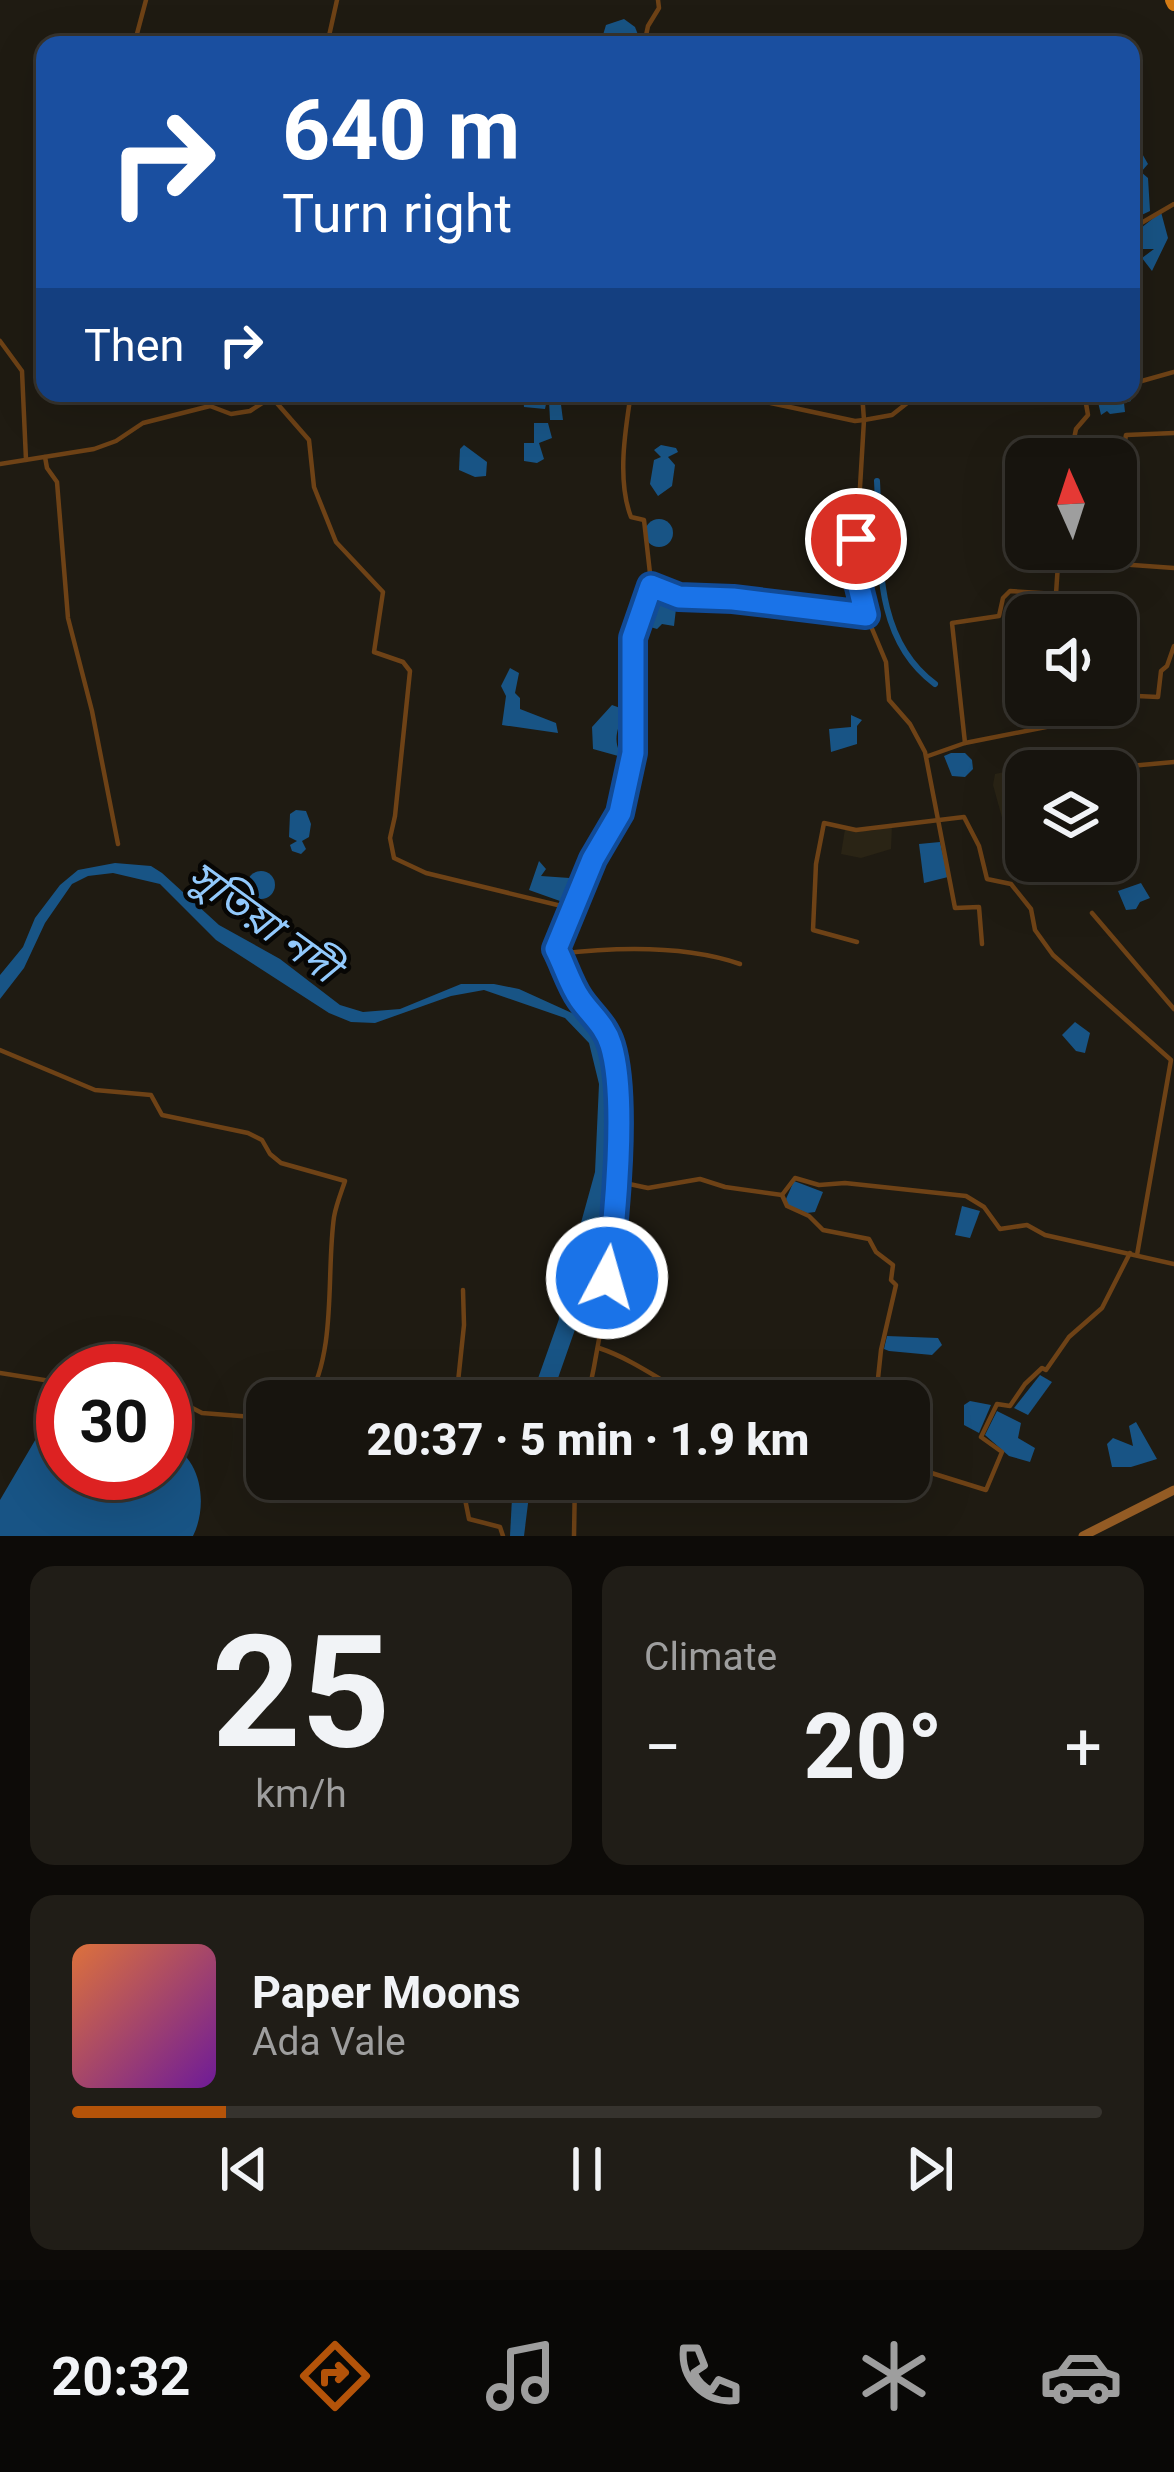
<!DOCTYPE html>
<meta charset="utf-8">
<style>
body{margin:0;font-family:Roboto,"Noto Sans Bengali",sans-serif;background:#201d17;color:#f1f3f6;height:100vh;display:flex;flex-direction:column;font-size:45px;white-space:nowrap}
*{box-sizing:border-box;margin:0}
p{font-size:39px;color:#9e9e9e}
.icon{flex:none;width:66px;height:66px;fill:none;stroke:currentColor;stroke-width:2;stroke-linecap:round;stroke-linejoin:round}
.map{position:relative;height:1536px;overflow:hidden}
.panel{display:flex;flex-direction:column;gap:30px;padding:30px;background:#0d0b08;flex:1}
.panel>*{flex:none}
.banner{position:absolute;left:36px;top:36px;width:1104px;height:366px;border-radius:24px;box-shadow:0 12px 48px #0002,0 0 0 3px #36332e;background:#1a4fa0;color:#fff;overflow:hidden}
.needle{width:78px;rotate:357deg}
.controls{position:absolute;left:1005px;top:438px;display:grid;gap:24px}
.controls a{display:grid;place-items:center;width:132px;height:132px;border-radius:24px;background:#17140e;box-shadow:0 12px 48px #0002,0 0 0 3px #36332e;font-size:60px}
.speed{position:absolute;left:36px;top:1344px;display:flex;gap:24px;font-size:60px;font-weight:700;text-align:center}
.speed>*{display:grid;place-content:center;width:156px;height:156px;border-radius:50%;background:#17140e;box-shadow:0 12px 48px #0002,0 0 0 3px #36332e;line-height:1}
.speed .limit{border:18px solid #d22;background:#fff;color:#111}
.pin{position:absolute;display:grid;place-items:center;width:102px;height:102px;color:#fff;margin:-51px;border:6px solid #fff;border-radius:50%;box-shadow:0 3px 12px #0007}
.me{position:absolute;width:132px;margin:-66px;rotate:6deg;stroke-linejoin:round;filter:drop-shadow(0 0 9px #0008)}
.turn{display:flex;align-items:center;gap:42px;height:252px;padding:0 48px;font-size:54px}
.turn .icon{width:156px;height:156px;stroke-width:2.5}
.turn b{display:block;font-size:84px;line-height:102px}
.then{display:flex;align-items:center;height:114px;padding:0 48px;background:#0003;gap:24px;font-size:45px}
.big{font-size:90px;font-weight:800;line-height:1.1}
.panel .tile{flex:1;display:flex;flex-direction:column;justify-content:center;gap:18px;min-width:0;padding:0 42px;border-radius:24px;background:#201d17}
.panel .dial{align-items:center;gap:0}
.dial b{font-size:156px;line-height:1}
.song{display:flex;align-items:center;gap:36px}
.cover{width:144px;height:144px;border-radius:18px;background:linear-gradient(135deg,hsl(20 70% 55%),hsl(280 70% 35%))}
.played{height:12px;border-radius:6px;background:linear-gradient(90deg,#b45309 15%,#36332e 15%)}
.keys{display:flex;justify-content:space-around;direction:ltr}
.heat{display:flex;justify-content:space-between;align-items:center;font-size:66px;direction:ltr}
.panel .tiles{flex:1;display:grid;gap:30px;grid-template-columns:1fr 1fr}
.tile:last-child{grid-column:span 2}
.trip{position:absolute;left:246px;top:1380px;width:684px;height:120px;border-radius:24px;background:#17140e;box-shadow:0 12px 48px #0002,0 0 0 3px #36332e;font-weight:800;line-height:120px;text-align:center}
.tabs{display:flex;height:192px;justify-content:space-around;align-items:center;background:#090806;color:#9e9e9e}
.tabs .icon{width:84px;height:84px}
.tabs .selected{color:#b45309}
.tabs b{font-size:54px;color:#f1f3f6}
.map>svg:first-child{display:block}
</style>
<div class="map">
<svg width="1174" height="1536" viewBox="0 0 1174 1536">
<rect width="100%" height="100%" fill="#1f1b12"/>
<g fill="#2a2415">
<polygon points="1018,769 1026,773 1026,861 1038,861 1030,865 1028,864 1025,859 1018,844 1009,830 1003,821 993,785 995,774"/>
<polygon points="892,826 891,849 861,858 841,854 845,829 871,831"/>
</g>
<g fill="#185485">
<polygon points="624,19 635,27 642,45 600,45 606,25"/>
<polygon points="1140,150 1148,164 1141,172 1148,178 1150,211 1131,220 1131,180 1141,173 1134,156"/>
<polygon points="1161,212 1168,238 1152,271 1142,258 1154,249 1142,249 1136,232"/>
<polygon points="523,393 570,393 560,397 563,420 550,420 549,401 555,396 548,394 545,409 524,407"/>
<polygon points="1096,393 1129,393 1131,401 1124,403 1125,412 1110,414 1107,411 1101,415"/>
<polygon points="534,423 548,423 552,438 539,443 544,459 537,463 524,461 524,443 534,443"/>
<polygon points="464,445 487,462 486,476 475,477 459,470 460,449"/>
<polygon points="661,445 676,448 678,452 668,457 675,465 672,486 658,496 650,484 654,460 661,457 654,450"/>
<circle cx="659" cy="533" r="14"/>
<polygon points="655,590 677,600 674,626 662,624 657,629 647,626 645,615"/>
<polygon points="510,668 519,673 515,693 520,698 520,709 556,723 558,733 502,725 506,696 501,686"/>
<path d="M612 705 623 709C623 722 613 731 618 748L631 749 629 759 593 749 592 727Z"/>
<polygon points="851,715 862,720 857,726 857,744 831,752 829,729 851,727"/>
<polygon points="951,753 965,753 972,760 973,769 965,777 952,776 944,756"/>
<polygon points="296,810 306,811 311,824 309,837 302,841 306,849 301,854 292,851 290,845 297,841 289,837 290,814"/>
<polygon points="940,842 948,877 924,883 919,844"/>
<polygon points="539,861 546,869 541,876 584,879 574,906 529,890"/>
<polygon points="115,863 151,866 162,873 219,925 280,959 340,1005 363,1012 400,1009 461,984 494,984 519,989 574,1014 589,1032 600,1050 607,1078 608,1178 585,1301 550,1401 530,1401 559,1319 558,1306 595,1172 599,1084 589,1043 565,1018 484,990 451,996 375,1023 351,1022 329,1013 216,940 160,884 113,873 88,876 72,884 45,923 24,968 0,999 0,975 23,947 35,918 60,885 78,870"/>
<circle cx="261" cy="885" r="14"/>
<polygon points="1141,883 1150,898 1140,902 1136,909 1126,910 1118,891"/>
<polygon points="1075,1022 1090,1033 1085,1053 1076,1051 1062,1035"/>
<polygon points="794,1181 823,1192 815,1212 807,1213 788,1205 786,1199"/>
<polygon points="962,1206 980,1211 970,1238 955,1235"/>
<polygon points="887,1336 938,1338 942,1345 932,1355 889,1351 884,1349"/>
<polygon points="1040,1375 1052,1382 1028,1415 1014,1408"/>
<polygon points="970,1401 991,1405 979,1433 964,1425 964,1405"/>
<polygon points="997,1411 1021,1423 1018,1438 1035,1448 1030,1462 1009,1456 985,1435"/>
<polygon points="1136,1422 1157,1459 1131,1467 1112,1467 1107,1444 1113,1438 1133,1446 1129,1426"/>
<path d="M63 1427V1473H165V1443C201 1454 209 1504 193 1536H0V1500L37 1437 47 1428Z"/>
<polygon points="513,1479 531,1479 524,1536 510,1536"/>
</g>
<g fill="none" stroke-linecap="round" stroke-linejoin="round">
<path stroke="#185485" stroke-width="6" d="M877 481C881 551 871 637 935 684"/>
<g stroke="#6e4216" stroke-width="4.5">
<polyline points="134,45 146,0"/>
<polyline points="327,45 337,0"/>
<polyline points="644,45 648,26 659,8 658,0"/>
<polyline points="1131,229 1174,204"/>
<polyline points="0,341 22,371 26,460"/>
<polyline points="1131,384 1174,372"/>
<polyline points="268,393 309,440 314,487 336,542 383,592 374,652 403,662 410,671 395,816 390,838 394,858 426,873 574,909"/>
<polyline points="724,393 855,421 864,420 862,393"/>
<polyline points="939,393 911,400 892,415 864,420 855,571 860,600 886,662 889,700 910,724 925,752 955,908 979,907 982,944"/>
<polyline points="949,393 970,393"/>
<polyline points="45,457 47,468 57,482 68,618 92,711 118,844"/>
<polyline points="1070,459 1076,429 1088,415 1085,398 1091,393"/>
<polyline points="0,464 94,449 116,441 143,423 210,406 231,414 250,411 270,398 287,393"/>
<polyline points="1116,491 1126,435 1174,433"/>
<polyline points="1103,563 1104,549"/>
<polyline points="1059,569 1101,569 1105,563 1174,568"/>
<polyline points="653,586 679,597 733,599 866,615"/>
<polyline points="1116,695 1158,697 1161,671 1167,666 1174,646"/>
<polyline points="965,743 952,623 999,616 1003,598 1010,591 1056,594 1059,549"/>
<polyline points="928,756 965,743 1051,726 1056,705"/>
<polyline points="1116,776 1130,766 1174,762"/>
<polyline points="1092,913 1174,1009"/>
<polyline points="857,942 813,930 816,864 824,823 856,830 964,817 979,846 987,879 1011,884 1031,909 1035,930 1053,955 1171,1060 1137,1255"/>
<path d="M558 954C617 947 684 945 740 964"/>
<path d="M0 1050 95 1090 151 1095 162 1115 248 1133 262 1140 270 1154 281 1163 345 1181C341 1193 336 1205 334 1217 326 1274 337 1350 307 1401"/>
<polyline points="615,1181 648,1188 700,1179 725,1187 782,1195 795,1178 819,1185 845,1183 966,1196 984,1207 1000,1229 1027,1225 1045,1235 1174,1264"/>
<polyline points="782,1195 787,1206 809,1216 823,1230 869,1239 876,1252 893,1265 891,1280 896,1285 881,1350 877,1388"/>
<path d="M599 1348C635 1360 665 1384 699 1401"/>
<polyline points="0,1373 63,1383"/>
<polyline points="165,1394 202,1413 267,1418"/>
<polyline points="456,1401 464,1325 463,1290"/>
<path d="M587 1401C608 1305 619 1206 616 1108 615 1087 617 1063 611 1044 605 1025 590 1014 580 999 570 984 564 964 557 949L593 859 620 813 633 753 631 649 652 591 644 520 631 517C617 481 625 431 631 393"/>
<polyline points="909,1466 986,1490 1002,1452 981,1437 997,1404 1010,1406 1025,1384 1042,1368 1046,1370 1069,1337 1102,1308 1130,1253"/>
<polyline points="445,1479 463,1489 469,1519 500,1527 503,1536"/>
<polyline points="574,1536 575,1479"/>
</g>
<polyline stroke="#935b24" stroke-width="9" points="1083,1536 1174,1490"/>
<polyline stroke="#d37b15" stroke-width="14" points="1172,0 1174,4"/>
</g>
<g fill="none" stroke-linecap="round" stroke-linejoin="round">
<defs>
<path id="route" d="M607 1278C615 1223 627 1097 611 1045 605 1025 591 1015 580 999 570 985 564 964 556 949L593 859 620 813 633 753V638L651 586 679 597 733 599 866 615 855 571 856 539"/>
</defs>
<use href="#route" stroke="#114b97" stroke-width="30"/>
<use href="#route" stroke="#1a73e8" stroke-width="21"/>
</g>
<g text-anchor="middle" stroke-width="9" stroke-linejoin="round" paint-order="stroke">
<g font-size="42" font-style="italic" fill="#92c9fc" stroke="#070604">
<text transform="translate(264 921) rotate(36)" y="15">সুতিয়া নদী</text>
</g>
</g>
</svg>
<div class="controls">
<a><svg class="needle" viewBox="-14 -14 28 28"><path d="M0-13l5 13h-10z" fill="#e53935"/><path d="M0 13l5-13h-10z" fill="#9e9e9e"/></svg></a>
<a><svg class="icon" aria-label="sound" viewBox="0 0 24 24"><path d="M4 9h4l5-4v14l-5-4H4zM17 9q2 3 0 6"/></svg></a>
<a><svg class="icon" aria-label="layers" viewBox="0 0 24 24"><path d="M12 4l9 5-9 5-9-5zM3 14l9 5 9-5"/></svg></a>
</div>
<div class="speed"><div class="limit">30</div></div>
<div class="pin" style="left:856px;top:539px;background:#d93025"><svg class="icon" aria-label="arrive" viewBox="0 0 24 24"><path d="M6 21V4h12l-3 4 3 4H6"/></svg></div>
<svg class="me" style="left:607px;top:1278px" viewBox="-20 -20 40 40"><circle r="17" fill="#1a73e8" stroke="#fff" stroke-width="3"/><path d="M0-11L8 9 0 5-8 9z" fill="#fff"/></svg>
<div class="trip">20:37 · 5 min · 1.9 km</div>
<div class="banner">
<div class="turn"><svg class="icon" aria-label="right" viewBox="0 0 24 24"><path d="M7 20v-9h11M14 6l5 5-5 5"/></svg><div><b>640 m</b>Turn right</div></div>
<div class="then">Then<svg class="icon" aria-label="right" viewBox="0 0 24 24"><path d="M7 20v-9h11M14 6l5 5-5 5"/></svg></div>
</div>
</div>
<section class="panel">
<div class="tiles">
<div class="tile dial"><b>25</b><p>km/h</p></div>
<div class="tile"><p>Climate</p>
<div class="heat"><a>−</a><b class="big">20°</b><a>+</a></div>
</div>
<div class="tile">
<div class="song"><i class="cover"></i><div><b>Paper Moons</b><p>Ada Vale</p></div></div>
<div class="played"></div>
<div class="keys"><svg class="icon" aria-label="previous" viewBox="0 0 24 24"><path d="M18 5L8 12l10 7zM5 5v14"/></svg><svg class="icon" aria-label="pause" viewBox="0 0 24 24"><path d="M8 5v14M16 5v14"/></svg><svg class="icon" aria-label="next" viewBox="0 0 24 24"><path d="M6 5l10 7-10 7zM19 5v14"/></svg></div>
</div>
</div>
</section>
<nav class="tabs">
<b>20:32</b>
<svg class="icon selected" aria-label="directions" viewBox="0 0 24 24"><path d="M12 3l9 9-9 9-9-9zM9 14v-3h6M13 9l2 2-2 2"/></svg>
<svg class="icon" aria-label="music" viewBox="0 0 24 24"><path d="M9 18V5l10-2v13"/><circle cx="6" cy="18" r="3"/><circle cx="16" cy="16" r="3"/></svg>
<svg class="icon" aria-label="phone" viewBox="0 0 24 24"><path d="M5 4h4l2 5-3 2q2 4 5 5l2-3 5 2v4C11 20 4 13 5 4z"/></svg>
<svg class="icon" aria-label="climate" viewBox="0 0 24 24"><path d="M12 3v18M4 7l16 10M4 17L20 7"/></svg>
<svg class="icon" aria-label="car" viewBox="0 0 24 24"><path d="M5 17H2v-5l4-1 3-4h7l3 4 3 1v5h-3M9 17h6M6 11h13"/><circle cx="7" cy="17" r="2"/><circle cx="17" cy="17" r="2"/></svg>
</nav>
